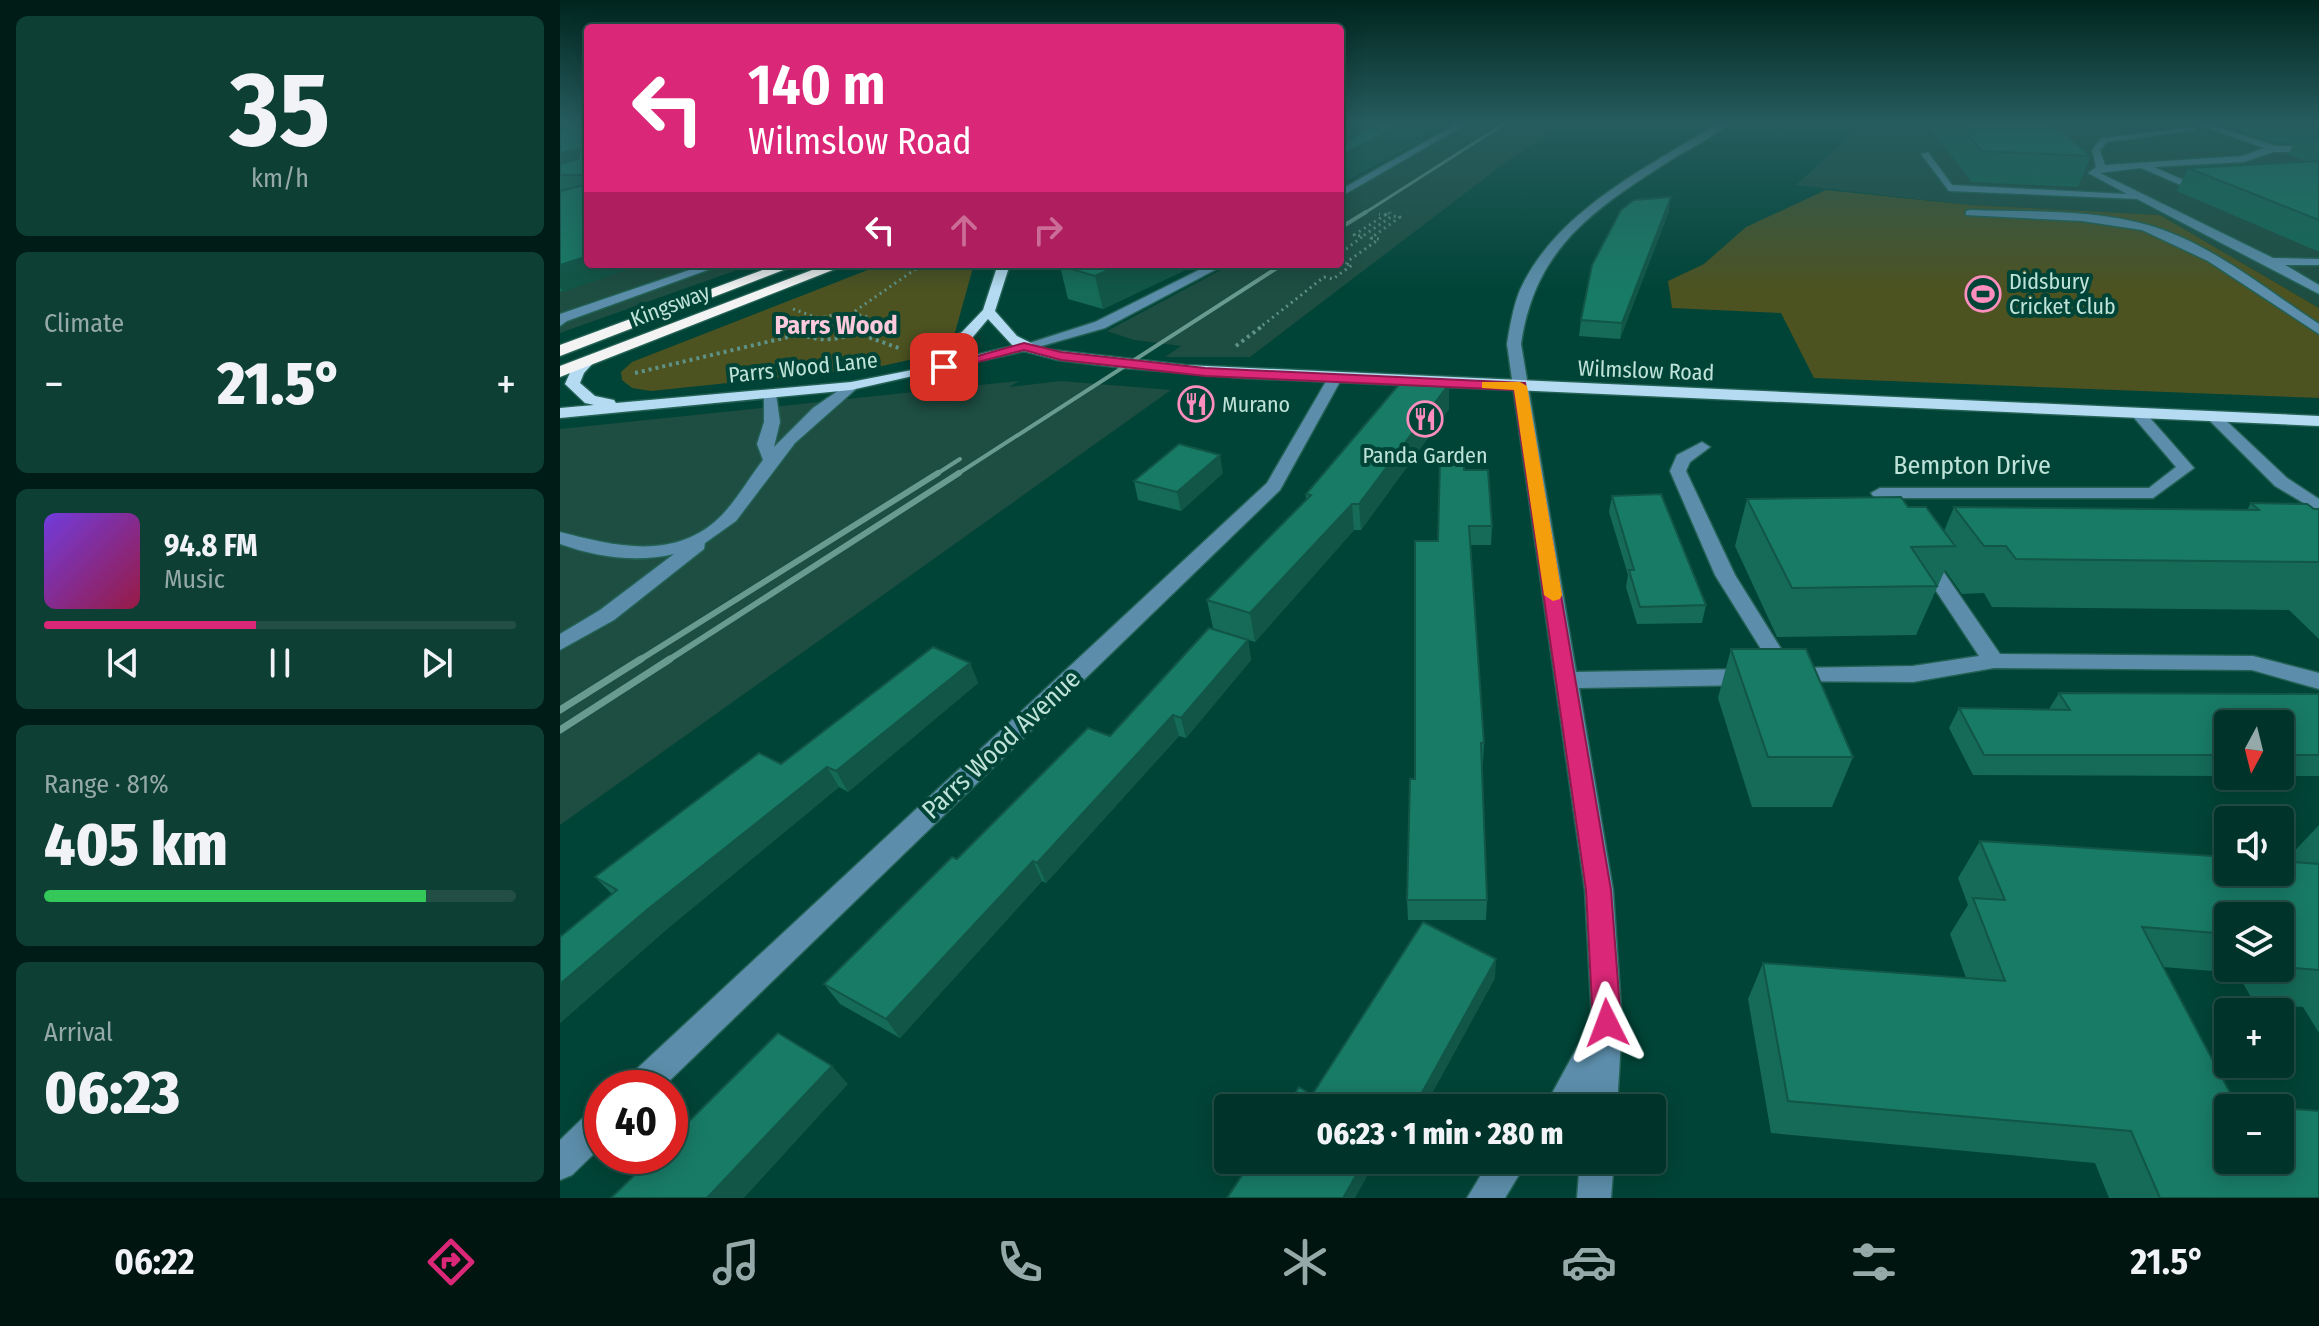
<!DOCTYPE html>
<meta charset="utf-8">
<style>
body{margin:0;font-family:"Fira Sans Condensed",sans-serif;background:#0e3f35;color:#f1f3f6;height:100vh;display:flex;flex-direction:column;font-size:30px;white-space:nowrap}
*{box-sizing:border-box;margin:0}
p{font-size:26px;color:#95aaa8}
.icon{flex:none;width:44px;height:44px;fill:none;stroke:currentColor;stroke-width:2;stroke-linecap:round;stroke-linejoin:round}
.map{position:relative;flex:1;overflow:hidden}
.panel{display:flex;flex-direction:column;gap:16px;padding:16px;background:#001c17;width:560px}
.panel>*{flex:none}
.banner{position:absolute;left:24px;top:24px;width:760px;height:244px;border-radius:8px;box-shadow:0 4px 20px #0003,0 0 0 2px #224e46;background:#db2777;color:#fff;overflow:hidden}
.needle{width:52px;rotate:187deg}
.fabs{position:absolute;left:1654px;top:710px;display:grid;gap:16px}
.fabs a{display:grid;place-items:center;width:80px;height:80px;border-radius:8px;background:#003329;box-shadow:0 4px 20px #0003,0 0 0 2px #224e46;font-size:40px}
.speed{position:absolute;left:24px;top:1070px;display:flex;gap:16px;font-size:40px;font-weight:700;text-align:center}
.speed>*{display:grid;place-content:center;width:104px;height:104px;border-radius:50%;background:#003329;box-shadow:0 4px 20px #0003,0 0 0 2px #224e46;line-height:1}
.speed .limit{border:12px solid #d22;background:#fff;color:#111}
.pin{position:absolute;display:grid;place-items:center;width:68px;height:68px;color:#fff;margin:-34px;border-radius:16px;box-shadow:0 4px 12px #0006}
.me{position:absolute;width:88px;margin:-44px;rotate:357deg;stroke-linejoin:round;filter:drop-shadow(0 0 6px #0008)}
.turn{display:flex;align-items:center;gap:28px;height:168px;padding:0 32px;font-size:36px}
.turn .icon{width:104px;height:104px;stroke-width:2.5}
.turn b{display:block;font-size:56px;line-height:68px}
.lanes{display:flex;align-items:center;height:76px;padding:0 32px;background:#0003;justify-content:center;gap:40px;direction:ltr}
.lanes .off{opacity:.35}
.big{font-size:60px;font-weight:800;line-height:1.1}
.panel .card{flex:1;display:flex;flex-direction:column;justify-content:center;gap:12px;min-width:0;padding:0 28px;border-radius:12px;background:#0e3f35}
.panel .dial{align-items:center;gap:0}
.dial b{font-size:104px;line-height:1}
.song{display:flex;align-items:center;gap:24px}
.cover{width:96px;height:96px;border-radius:12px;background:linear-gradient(135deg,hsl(260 70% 55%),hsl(340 70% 35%))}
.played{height:8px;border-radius:4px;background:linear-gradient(90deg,#db2777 45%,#224e46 45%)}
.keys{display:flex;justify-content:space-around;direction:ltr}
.heat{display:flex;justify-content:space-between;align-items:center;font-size:44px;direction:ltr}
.charge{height:12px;border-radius:6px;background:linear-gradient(90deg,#34c759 81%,#224e46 0)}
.trip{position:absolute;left:654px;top:1094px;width:452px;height:80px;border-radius:8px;background:#003329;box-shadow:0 4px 20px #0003,0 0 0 2px #224e46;font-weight:800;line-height:80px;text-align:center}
.tab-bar{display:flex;height:128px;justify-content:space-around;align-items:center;background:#001410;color:#95aaa8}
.tab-bar .icon{width:56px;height:56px}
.tab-bar .selected{color:#db2777}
.tab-bar b{font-size:36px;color:#f1f3f6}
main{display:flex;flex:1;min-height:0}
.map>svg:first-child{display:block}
</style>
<main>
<section class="panel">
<div class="card dial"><b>35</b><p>km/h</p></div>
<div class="card"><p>Climate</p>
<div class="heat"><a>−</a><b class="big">21.5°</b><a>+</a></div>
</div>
<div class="card">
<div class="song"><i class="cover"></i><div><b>94.8 FM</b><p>Music</p></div></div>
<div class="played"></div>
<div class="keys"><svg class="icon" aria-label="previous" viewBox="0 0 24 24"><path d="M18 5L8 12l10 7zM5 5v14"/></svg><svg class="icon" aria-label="pause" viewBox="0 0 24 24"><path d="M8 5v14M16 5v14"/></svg><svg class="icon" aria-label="next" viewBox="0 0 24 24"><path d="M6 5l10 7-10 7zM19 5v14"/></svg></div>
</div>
<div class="card"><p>Range · 81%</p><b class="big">405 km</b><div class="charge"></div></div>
<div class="card"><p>Arrival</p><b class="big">06:23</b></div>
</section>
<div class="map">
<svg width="1759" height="1198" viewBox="0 0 1759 1198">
<rect width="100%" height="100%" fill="#004437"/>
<g fill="#1e4d41">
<polygon points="897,122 1007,122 950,159 690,357 605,357 621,346 574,340 547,331 672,264 780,264 780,187"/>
<polygon points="1305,122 1759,122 1759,308 1600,215 1410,205 1236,185"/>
<polygon points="0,183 28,264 194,264 0,333"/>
<polygon points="459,381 449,387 501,381 611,390 0,825 0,429"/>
</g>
<g fill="#4d5221">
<polygon points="1266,190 1410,205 1600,215 1759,308 1759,398 1254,378 1221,313 1112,308 1108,281 1144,264 1186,227"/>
<polygon points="323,264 414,264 394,336 389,341 349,360 313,368 91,391 72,388 62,380 61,372 72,362"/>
</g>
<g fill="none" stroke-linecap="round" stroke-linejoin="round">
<defs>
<g id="minor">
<polygon points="900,122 910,122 780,197 780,190"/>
<path d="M1161 122H1171C1154 136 1133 147 1114 158 1036 208 975 246 961 344L1016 672 1189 669 1197 672 1200 677 1197 682 1189 685 1019 688 1053 890 1062 1023 1057 1108H1025L1026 1093 1018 1108H984L1032 1020 1025 890 947 344C950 326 953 307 960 290 996 210 1090 166 1161 122Z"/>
<polygon points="1631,122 1644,122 1715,146 1759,146 1759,152 1714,152 1684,162 1594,167 1626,181 1623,186 1581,168 1540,173 1713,258 1759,259 1759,265 1725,265 1759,285 1759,294 1577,199 1389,191 1361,154 1368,152 1392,185 1567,194 1528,173 1536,167 1532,150 1541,138 1633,127 1637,130 1547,142 1540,150 1545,165 1682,156 1704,148"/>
<path d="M1410 210C1469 212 1531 209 1588 225 1651 243 1705 289 1759 324V334L1648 261 1582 230 1522 221 1406 215V211Z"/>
<polygon points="147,264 164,264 7,321 0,326 0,314"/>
<polygon points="651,264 666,264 545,328 464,351 457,347 535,322"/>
<polygon points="775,374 782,378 720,490 102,1088 63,1088 68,1077 707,483 768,378"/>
<path d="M291 382 296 383V389L235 443 176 521 145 543 144 549 54 620 0 650V634L40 610 114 554C76 563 36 557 0 544V532C55 546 116 562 162 515 178 498 189 478 203 460L197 444 204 422V391H214L216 394 220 422 214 447 253 408Z"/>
<polygon points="1578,408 1583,410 1634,468 1593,498 1332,498 1347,519 1338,524 1332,523 1311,493 1320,488 1589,488 1616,467 1570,413"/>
<polygon points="1654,412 1659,414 1727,478 1759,499 1759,512 1715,486 1649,420 1649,414"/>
<polygon points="1142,442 1150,447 1130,462 1126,471 1175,575 1233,668 1353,666 1419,656 1355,559 1365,553 1372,555 1440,654 1693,656 1759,673 1759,689 1692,670 1434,668 1353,682 1221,681 1155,575 1110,471 1117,455"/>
<polygon points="42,1107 42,1146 12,1175 0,1180 0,1140 30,1111"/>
<polygon points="930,1160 968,1160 945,1198 907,1198"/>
<polygon points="1020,1160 1054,1160 1051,1198 1017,1198"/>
</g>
<path id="major" d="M438 264H450L435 311 457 336 483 349 625 365 1759 416V426L685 378 565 368 498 360 464 351 291 390 0 418V408L34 405 25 403 5 384 12 368 29 356 36 360 24 373 20 383 35 396 54 400 56 403 291 382 357 369 352 365 354 362 402 332 423 310ZM428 319 453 346 366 367 412 338Z"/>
<g id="highway">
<polygon points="219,264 239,264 0,356 0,345"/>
<polygon points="268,264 288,264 0,377 0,366"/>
</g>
</defs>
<use href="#minor" stroke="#226154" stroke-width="3"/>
<use href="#major" stroke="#226154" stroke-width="3"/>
<use href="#highway" stroke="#226154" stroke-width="3"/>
<polyline stroke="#5e9286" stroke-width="2" stroke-dasharray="2 3" stroke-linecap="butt" points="828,214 832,211"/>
<g stroke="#5e9286" stroke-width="3" stroke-dasharray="2 4" stroke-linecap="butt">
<polyline points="825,215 831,212"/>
<polyline points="786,249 802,237"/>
<polyline points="233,309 258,318"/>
<polyline points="295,311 363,264"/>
<path d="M243 329C259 314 290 309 310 318L302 329"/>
<polyline points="698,329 764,277 773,279 792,265 784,264 819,239 811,238 840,217 832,216 803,236 794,235 825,215 819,214"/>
</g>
<g stroke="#5e9286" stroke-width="4" stroke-dasharray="3 4" stroke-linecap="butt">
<path d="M244 327 241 334C263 344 286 339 305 327"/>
<polyline points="296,333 339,348"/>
<polyline points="676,346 701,327"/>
<polyline points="75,373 241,334"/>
</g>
<use href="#minor" fill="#5c8eab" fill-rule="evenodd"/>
<use href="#major" fill="#b4dbf2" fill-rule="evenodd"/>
<use href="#highway" fill="#f3f3f3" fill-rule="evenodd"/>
<polyline stroke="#699b90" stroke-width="3" points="803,214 947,122"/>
<g stroke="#699b90" stroke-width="4">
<polyline points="780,228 806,212"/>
<polyline points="375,475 400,459"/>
<polyline points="396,475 723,264"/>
</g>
<g stroke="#699b90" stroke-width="6">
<polyline points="78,661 378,473"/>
<polyline points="107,661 399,473"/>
</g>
<g stroke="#699b90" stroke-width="7">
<polyline points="0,710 81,659"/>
<polyline points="0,730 110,659"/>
</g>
</g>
<g fill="#156a58" fill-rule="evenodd">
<polygon points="0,122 28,122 28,264 3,292 0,291"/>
<polygon points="1365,122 1492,122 1531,156 1518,187 1412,182"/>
<polygon points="1654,122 1759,122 1759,251 1757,251 1617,191 1628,168 1747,161 1728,155 1734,143 1716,143"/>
<polygon points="1109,211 1060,339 1019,336 1021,320"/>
<polygon points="638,264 543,309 508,299 500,266"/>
<polygon points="889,384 889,409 801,530 794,530 695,642 653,628 647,600 746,500 746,494"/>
<polygon points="904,470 932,526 931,545 910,545 924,743 923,763 921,763 927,900 926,920 848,920 847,900 855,779 878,541"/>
<polygon points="663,473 621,511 578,500 574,481"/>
<polygon points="1052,496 1146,605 1142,623 1077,624 1066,587 1068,575 1049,512"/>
<polygon points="1187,499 1348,507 1384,531 1394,507 1687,510 1691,503 1759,509 1759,639 1729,610 1432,607 1424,593 1402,594 1385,570 1356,635 1217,637 1175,546"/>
<polygon points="688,640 691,660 626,738 619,736 486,883 482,881 340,1038 280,1004 264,984 397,859 550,736"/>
<polygon points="1171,649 1293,757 1272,807 1192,807 1158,698"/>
<polygon points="410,663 418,683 288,792 279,787 107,929 0,1023 0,937 52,894 35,877 221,764"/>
<polygon points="1499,693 1759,694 1759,776 1720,776 1720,724 1668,724 1668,776 1413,775 1389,728 1399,708 1489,709"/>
<path d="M1759 825V1033L1743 1007 1695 1004 1677 973 1603 967 1676 1104 1759 1198H1549L1535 1163 1211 1133 1188 999 1203 963 1406 978 1390 934 1408 905 1398 878 1420 841 1730 862 1728 858ZM1668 916H1720V968H1668Z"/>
<polygon points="935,978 864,1108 726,1108 752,1095"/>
</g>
<g fill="#115647">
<polygon points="795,122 868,122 862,124 863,140 780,185 780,133"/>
<polygon points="20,149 28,164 0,175 0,153"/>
<polygon points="1111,197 1109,211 1060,339 1062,323"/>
<polygon points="28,256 28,264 84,264 3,292 0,287 0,265"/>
<polygon points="562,264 638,264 543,309 535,276"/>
<polygon points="889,384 889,409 801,530 799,504"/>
<polygon points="660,455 663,473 621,511 617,492"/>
<polygon points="792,504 794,530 695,642 690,613"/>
<polygon points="688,640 691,660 626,738 621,718"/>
<polygon points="410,663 418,683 288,792 276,771"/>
<polygon points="613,715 619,736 486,883 477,863"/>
<polygon points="267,767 279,787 107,929 0,1023 0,984 88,909"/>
<polygon points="473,861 482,881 340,1038 326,1019"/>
<polygon points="936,959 935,978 864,1108 854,1108"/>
<polygon points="272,1066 288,1084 184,1198 147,1198"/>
<polygon points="840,1098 840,1108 834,1108"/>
<polygon points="805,1160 816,1160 795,1198 783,1198"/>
</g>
<g fill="#187b66" stroke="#115647" stroke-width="2" fill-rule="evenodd">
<polygon points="0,122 28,122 28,175 0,175 0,164 18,159 20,149 0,153"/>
<polygon points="780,122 795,122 780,133"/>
<polygon points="815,122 847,122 780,156 780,147"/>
<polygon points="1397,122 1492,122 1531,156 1422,151"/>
<polygon points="1740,133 1759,133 1759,139"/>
<polygon points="1759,161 1759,220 1628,168"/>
<polygon points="28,184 28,256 0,265 0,191"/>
<polygon points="1111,197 1062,323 1021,320 1032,265 1061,210 1074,200"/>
<polygon points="500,264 562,264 535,276 500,266"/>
<polygon points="842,381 889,384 799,504 792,504 690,613 647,600 751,495 746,494"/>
<polygon points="619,444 660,455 617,492 574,481"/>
<polygon points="904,460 904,470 928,470 932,526 909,526 924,743 921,743 927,900 847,900 850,779 855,779 855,541 878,541 880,461"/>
<polygon points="1101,494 1146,605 1080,607 1069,570 1074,570 1052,496"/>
<polygon points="1341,497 1348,507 1366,507 1395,546 1351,547 1377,586 1232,588 1187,499"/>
<polygon points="1691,503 1747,504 1754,509 1759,509 1759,562 1456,559 1446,546 1424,546 1394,507 1699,510"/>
<polygon points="649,628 688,640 621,718 613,715 477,863 473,861 326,1019 264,984 392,857 397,859 528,728 550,736"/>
<polygon points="373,647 410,663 276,771 267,767 88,909 0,984 0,937 57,890 35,877 199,753 221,764"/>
<polygon points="1171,649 1246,649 1293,757 1208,757"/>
<polygon points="1499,693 1759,694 1759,755 1720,755 1720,724 1668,724 1668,755 1424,755 1399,708 1510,710"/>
<path d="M1420 841 1668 857V872H1720V861L1759 864V970L1734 968 1720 946V916H1668V934L1582 927 1676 1104 1759 1111V1198H1600L1571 1131 1228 1101 1203 963 1445 981 1413 898 1445 900ZM1668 1108H1720V1160H1668Z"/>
<polygon points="863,922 936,959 854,1107 840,1098 834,1108 726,1108 739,1087 752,1095"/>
<polygon points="218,1033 272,1066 147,1198 51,1198 94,1156 110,1156 110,1140"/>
<polygon points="692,1160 805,1160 783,1198 667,1198"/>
</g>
<linearGradient id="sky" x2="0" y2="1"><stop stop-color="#00251e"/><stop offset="0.42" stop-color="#265c5e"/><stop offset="1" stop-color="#265c5e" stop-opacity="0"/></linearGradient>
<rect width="1759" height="290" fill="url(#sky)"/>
<polygon fill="#db2777" stroke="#8e194d" stroke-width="2" points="464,343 501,352 645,368 965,383 1051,890 1061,1023 1057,1033 1047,1037 1037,1033 1033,1023 1026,890 954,390 645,376 501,360 464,350 384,371 378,367"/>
<polygon fill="#f59e0b" points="922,382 960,382 967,386 1002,595 1000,599 993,601 984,595 954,390 922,388"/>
<defs>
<symbol id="stadium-ring" viewBox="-11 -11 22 22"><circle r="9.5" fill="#004437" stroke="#fe8ebd" stroke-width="1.5"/><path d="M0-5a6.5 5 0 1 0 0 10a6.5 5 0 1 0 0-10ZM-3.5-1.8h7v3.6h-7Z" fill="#fe8ebd"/></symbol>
<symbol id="restaurant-ring" viewBox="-11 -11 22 22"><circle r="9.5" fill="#004437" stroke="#fe8ebd" stroke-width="1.5"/><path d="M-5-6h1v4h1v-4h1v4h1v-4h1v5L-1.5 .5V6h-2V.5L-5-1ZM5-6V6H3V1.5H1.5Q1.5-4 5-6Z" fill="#fe8ebd"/></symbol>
</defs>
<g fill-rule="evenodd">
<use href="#stadium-ring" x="1403" y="274" width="40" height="40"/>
<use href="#restaurant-ring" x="616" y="384" width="40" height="40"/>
<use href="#restaurant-ring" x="845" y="399" width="40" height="40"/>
</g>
<g text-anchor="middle" stroke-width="8" stroke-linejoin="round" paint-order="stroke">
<g font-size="22" fill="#bfe3d8" stroke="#004437" text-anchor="start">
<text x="1449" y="289">Didsbury<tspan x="1449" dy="25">Cricket Club</tspan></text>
<text x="662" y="412">Murano</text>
<text x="865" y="463" text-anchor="middle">Panda Garden</text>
</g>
<g font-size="22" fill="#bfe3d8" stroke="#004437">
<text transform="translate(110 305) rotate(-21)" y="8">Kingsway</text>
<text transform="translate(243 367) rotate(-6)" y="8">Parrs Wood Lane</text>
<text transform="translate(1086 370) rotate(2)" y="8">Wilmslow Road</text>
</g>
<g font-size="26" font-weight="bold" fill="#fbcadc" stroke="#004437">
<text x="276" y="334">Parrs Wood</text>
</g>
<g font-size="26" fill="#bfe3d8" stroke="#004437">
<text x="1412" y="474">Bempton Drive</text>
<text transform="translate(441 744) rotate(-43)" y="9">Parrs Wood Avenue</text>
</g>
</g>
</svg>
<div class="fabs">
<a><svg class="needle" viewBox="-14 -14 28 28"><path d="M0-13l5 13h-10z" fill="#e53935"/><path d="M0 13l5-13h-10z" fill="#95aaa8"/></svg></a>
<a><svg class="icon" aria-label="sound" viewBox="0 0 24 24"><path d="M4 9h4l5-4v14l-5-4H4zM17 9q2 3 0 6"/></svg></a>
<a><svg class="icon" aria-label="layers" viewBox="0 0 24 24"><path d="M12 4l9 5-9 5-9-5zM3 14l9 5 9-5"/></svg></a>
<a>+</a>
<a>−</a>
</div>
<div class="speed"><div class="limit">40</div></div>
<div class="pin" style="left:384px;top:367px;background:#d93025"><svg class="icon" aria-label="arrive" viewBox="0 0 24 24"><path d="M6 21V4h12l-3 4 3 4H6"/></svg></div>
<svg class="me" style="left:1047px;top:1023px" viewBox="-20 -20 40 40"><path d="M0-17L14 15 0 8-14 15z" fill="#db2777" stroke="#fff" stroke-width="4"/></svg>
<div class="trip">06:23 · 1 min · 280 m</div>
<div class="banner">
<div class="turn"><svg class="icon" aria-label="left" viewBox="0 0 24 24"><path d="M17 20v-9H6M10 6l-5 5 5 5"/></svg><div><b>140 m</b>Wilmslow Road</div></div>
<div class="lanes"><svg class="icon" aria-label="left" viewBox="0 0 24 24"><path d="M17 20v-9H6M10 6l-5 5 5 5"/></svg><svg class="icon off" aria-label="ahead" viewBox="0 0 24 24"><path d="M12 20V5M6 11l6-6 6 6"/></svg><svg class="icon off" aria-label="right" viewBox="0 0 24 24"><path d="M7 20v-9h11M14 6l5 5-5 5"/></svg></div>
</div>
</div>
</main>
<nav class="tab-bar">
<b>06:22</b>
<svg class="icon selected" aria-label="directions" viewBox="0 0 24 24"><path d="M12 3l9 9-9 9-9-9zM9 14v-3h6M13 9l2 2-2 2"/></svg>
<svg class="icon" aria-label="music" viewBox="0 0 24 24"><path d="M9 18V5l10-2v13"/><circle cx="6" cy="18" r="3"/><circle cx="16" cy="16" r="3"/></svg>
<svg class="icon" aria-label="phone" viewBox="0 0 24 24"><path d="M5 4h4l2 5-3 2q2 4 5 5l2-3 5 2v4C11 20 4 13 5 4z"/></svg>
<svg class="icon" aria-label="climate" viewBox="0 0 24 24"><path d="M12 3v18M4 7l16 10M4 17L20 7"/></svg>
<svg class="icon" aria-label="car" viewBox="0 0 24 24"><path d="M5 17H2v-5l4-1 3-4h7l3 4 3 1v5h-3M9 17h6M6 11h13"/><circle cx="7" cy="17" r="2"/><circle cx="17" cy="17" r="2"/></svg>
<svg class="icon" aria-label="filters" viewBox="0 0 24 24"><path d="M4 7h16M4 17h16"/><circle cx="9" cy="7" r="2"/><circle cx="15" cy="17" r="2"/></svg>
<b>21.5°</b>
</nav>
